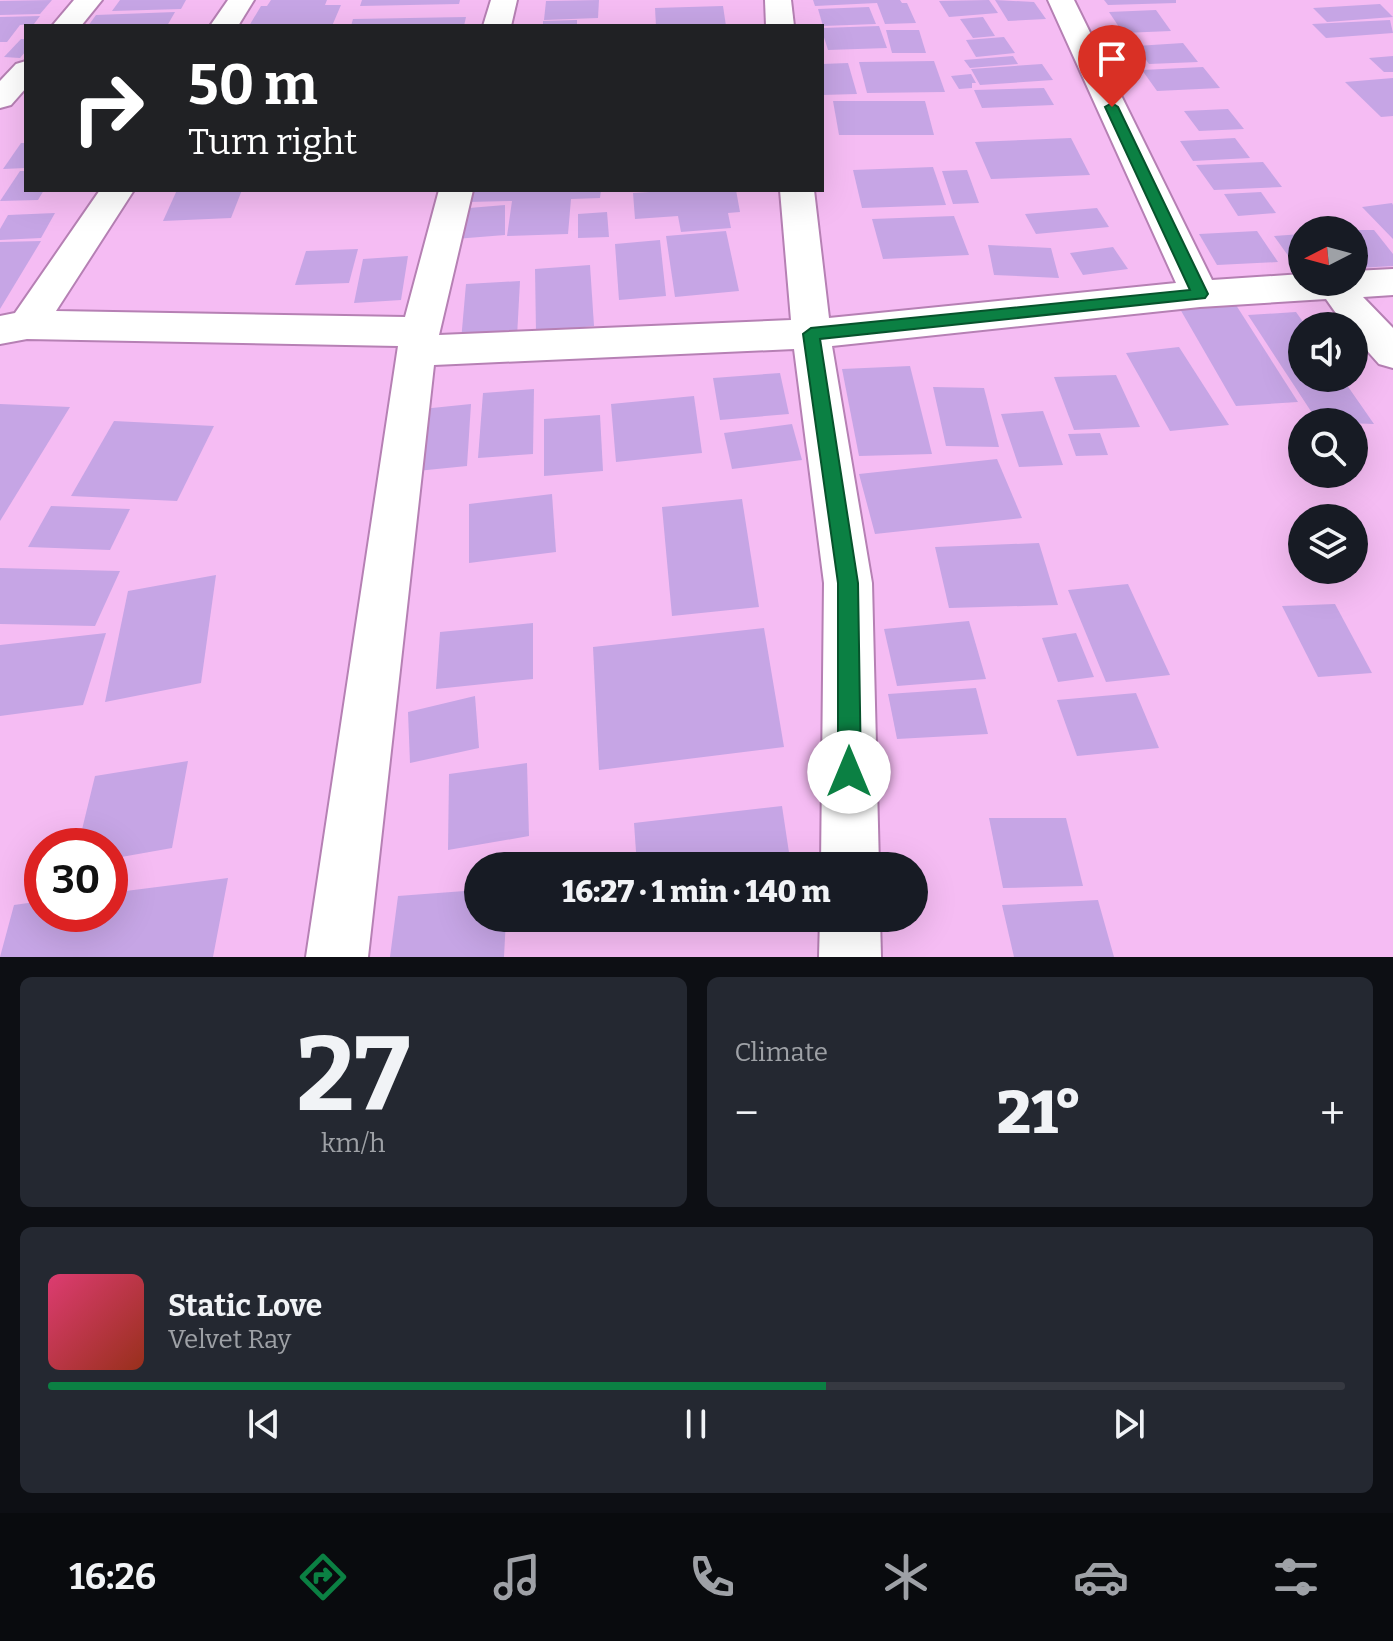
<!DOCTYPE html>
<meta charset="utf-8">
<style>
body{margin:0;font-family:Bitter,serif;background:#242831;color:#f1f3f6;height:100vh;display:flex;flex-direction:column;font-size:30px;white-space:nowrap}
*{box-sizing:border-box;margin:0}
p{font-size:26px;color:#9ea1a6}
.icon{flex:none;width:44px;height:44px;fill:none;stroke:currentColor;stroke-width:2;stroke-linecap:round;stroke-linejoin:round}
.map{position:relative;height:957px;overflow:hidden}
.details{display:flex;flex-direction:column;gap:20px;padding:20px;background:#0d0f14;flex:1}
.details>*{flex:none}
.hud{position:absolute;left:24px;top:24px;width:800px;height:168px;border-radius:0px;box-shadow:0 8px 32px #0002;background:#202124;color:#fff;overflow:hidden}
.needle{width:52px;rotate:264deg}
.buttons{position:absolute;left:1288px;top:216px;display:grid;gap:16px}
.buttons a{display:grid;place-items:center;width:80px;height:80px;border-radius:50%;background:#171b24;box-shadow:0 8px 32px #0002;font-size:40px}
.speed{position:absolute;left:24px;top:828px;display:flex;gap:16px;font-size:40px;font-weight:700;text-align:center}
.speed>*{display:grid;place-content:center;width:104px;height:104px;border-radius:50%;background:#171b24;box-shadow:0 8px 32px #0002;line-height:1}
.speed .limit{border:12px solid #d22;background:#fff;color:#111}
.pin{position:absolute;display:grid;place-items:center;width:68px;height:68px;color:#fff;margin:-82px -34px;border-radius:50% 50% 50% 0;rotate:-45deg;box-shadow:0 0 8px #0007}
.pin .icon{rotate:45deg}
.me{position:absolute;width:88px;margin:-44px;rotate:0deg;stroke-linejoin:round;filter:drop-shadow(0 0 6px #0008)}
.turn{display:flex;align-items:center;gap:28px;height:168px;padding:0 32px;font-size:36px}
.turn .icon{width:104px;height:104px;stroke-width:2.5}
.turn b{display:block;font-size:56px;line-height:68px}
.big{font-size:60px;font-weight:800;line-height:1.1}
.details .card{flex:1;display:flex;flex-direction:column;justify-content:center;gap:12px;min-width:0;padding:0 28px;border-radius:12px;background:#242831}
.details .dial{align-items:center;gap:0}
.dial b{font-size:104px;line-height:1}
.song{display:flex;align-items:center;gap:24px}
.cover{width:96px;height:96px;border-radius:12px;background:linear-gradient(135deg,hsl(340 70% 55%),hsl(10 70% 35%))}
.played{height:8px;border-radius:4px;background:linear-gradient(90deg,#0b8043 60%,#363941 60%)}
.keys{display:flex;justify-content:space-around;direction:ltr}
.heat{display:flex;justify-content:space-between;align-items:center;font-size:44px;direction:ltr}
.details .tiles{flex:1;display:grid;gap:20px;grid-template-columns:1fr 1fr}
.card:last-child{grid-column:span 2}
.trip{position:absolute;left:464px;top:852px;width:464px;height:80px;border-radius:40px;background:#171b24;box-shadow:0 8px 32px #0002;font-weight:800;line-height:80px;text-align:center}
.tab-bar{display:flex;height:128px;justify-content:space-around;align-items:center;background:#090b0e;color:#9ea1a6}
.tab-bar .icon{width:56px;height:56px}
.tab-bar .active{color:#0b8043}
.tab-bar b{font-size:36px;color:#f1f3f6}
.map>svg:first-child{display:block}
</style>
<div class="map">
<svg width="1393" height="957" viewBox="0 0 1393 957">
<rect width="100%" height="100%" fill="#f5bcf3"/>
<g fill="#c6a5e5">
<polygon points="52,0 40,14 0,15 0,1"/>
<polygon points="120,0 186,0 181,9 112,11"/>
<polygon points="271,0 327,0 325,5 341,5 332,26 249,26 261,6 267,6"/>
<polygon points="362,0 460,0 459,4 360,6"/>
<polygon points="599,0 598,18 544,20 546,1"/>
<polygon points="813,0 900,0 902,3 907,3 916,23 885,24 877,3 815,6"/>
<polygon points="989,0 998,13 949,17 939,1"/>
<polygon points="995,0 1034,2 1046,19 1008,21"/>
<polygon points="1104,0 1176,0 1176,3 1108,5"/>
<polygon points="1380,4 1393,17 1327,22 1313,8"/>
<polygon points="723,6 726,26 656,26 655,8"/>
<polygon points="869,7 876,24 823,26 818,9"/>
<polygon points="1156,10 1171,31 1123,33 1109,12"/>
<polygon points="175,12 167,26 88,26 96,15"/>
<polygon points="40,16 34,24 20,25 7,42 0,42 0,17"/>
<polygon points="466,17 464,26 351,26 353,19"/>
<polygon points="983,17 995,36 973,38 960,19"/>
<polygon points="577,20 577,26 543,26 543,21"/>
<polygon points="1390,20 1393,33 1326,38 1312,24"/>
<polygon points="879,26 887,48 828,50 822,31 822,28"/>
<polygon points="886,30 919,30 926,53 892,53"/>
<polygon points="1004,37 1015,53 976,57 966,40"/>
<polygon points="21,39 26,39 26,51 20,58 4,57"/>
<polygon points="1183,43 1198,62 1149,64 1136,46"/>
<polygon points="1013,56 1018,64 970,68 964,60"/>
<polygon points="1393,56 1393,72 1384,72 1369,58"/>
<polygon points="934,61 945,92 867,93 859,62"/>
<polygon points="848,63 857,94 822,95 822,64"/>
<polygon points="1042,64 1053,80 980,85 971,69"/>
<polygon points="1203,67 1220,88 1157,91 1142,70"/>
<polygon points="971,74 976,83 972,83 972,88 959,89 951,76"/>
<polygon points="1393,78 1393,116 1381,117 1345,82"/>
<polygon points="1044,88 1054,105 982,108 974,90"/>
<polygon points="833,101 925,101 934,135 839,135"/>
<polygon points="1228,109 1244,129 1199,131 1184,111"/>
<polygon points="1071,138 1090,175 991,179 975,142"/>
<polygon points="1235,138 1250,158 1193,161 1180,141"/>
<polygon points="21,143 26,143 26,168 3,169"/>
<polygon points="1263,162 1282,187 1214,190 1196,165"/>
<polygon points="933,167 946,205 862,208 853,170"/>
<polygon points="967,170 979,203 953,204 942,171"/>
<polygon points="20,171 26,171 26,190 44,190 38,200 0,201"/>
<polygon points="177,190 242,190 231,218 163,221"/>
<polygon points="470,190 601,190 600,198 571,199 568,234 507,236 512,201 468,202"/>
<polygon points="682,190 736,190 740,212 728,213 731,228 681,232 678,216 635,219 633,193"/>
<polygon points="1261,192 1276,213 1238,216 1224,194"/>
<polygon points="1392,203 1393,205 1393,239 1362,207"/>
<polygon points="505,205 505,235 455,239 457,209"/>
<polygon points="1097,208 1109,227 1036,234 1025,214"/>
<polygon points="607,212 609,237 578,238 578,214"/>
<polygon points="55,213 41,238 0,240 0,229 8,215"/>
<polygon points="954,216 969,255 883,259 872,219"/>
<polygon points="1354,230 1374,230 1393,254 1393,266 1358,268 1354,262"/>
<polygon points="726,231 739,291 675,297 666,236"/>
<polygon points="1257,231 1278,262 1217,265 1199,234"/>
<polygon points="1302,234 1302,275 1274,236"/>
<polygon points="660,240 666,296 619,300 615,244"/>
<polygon points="41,241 0,309 0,242"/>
<polygon points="988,245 1051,248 1059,278 994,275"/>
<polygon points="1113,247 1128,269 1083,275 1070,253"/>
<polygon points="358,249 349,283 295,285 306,251"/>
<polygon points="408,256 401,300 354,303 363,259"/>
<polygon points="590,265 594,326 536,332 535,269"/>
<polygon points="520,281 517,337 461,341 466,284"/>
<polygon points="1236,305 1298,402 1236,406 1180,309"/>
<polygon points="1296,312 1306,326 1302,326 1302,378 1342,378 1374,424 1318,422 1248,315"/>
<polygon points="1179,347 1229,425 1170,431 1126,353"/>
<polygon points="910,366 932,454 859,456 842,369"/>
<polygon points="780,373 789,414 720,420 713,378"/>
<polygon points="1116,375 1140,427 1074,430 1054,377"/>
<polygon points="933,387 984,388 999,447 946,446"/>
<polygon points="534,389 533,454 478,458 483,393"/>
<polygon points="694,396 702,453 616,462 611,404"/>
<polygon points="0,404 70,407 0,521"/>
<polygon points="471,404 467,466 417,471 422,409"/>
<polygon points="1043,411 1063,465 1019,467 1001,414"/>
<polygon points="600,415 603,471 544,476 544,419"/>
<polygon points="114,421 214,426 177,501 71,496"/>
<polygon points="792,424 802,460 732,469 724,433"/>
<polygon points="1100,433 1108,455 1076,456 1068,434"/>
<polygon points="997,459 1022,518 875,534 859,474"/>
<polygon points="552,494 556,552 469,563 469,504"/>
<polygon points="742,499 759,607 672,616 662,507"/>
<polygon points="51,506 130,509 110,550 28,547"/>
<polygon points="1039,543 1058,605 949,608 935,547"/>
<polygon points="0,568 120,571 95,626 0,624"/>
<polygon points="216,575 201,683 105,702 128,591"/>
<polygon points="1128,584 1170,675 1106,682 1068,590"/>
<polygon points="1335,604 1372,673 1318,677 1282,606"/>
<polygon points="969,621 986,679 897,686 884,629"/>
<polygon points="533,623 533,679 436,689 440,632"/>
<polygon points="764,628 784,747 599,770 593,647"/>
<polygon points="106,633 83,705 0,716 0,645"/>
<polygon points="1076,633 1094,677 1058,682 1042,638"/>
<polygon points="976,688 988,734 897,739 888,694"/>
<polygon points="1136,693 1159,748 1077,756 1057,700"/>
<polygon points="475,696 479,748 410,763 408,712"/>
<polygon points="188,761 172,848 110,859 110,846 78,846 95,776"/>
<polygon points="527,763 529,836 448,850 449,774"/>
<polygon points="782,806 791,866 637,866 634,823"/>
<polygon points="989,818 1066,818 1083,886 1003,888"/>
<polygon points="228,878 213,957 0,957 14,905 42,901 42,914 110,914 110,893"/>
<polygon points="478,890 478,918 506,918 504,957 390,957 398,896"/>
<polygon points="1098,900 1114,957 1014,957 1002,905"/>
</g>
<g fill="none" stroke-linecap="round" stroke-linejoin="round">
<defs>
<g id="minor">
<polygon points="74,0 102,0 81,26 52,26"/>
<polygon points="228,0 254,0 238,26 210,26"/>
<polygon points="491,0 517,0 511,26 483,26"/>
<polygon points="765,0 791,0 794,26 766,26"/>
<polygon points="1048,0 1074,0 1212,280 1302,274 1302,282 1354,282 1354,271 1393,269 1393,295 1363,297 1393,328 1393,368 1379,364 1354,336 1354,326 1345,326 1326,299 1200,307 832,346 872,583 879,866 821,866 824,583 794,349 434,365 368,957 306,957 398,346 27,339 0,344 0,316 15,313 100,190 134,190 56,311 405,317 439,190 473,190 439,335 791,320 780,190 814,190 829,318 1176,283"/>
<polygon points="26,61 26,88 11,105 0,108 0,81 16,64"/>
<polygon points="820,918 880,918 881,957 819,957"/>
</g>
</defs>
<use href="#minor" stroke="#b680b4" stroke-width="4"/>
<use href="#minor" fill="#fff" fill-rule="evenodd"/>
</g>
<polygon fill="#0b8043" stroke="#07532c" stroke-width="2" points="1112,103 1118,107 1208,294 1205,298 820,339 858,583 861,772 857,780 849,783 841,780 838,772 838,583 803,334 811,328 1190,290 1105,107"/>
</svg>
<div class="buttons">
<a><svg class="needle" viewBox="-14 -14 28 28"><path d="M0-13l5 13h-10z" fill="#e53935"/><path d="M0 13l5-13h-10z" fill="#9ea1a6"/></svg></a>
<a><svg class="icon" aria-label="sound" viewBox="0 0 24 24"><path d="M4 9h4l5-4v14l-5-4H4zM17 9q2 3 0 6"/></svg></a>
<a><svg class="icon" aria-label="search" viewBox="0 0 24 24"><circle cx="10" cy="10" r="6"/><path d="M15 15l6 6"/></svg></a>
<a><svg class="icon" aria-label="layers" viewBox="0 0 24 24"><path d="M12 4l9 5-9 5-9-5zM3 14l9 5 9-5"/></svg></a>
</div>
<div class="speed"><div class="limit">30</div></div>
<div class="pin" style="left:1112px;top:107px;background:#d93025"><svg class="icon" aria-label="arrive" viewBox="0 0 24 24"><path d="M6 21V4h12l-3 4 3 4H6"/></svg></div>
<svg class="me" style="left:849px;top:772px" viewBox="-20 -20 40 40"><circle r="19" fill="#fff"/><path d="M0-13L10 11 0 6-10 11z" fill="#0b8043"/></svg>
<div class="trip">16:27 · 1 min · 140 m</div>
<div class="hud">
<div class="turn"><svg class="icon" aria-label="right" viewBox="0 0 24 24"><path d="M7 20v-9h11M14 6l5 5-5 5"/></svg><div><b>50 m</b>Turn right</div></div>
</div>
</div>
<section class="details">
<div class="tiles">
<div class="card dial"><b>27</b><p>km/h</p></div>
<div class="card"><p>Climate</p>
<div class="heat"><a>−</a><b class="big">21°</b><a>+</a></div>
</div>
<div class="card">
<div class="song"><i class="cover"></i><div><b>Static Love</b><p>Velvet Ray</p></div></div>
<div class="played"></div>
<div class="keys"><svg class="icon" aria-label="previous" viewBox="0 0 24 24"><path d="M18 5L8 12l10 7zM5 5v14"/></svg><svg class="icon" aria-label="pause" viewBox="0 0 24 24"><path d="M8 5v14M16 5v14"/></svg><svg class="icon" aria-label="next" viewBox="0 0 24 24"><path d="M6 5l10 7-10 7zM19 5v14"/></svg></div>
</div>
</div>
</section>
<nav class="tab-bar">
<b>16:26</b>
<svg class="icon active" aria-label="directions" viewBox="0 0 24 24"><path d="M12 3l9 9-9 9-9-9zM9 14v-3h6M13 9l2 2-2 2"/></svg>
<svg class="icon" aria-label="music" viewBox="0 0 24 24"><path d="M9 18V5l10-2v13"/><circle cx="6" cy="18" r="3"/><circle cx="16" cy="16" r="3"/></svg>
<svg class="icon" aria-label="phone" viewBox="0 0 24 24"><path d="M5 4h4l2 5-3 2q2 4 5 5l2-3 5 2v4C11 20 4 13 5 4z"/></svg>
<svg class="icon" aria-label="climate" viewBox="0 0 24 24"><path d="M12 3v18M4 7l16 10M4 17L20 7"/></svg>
<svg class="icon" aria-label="car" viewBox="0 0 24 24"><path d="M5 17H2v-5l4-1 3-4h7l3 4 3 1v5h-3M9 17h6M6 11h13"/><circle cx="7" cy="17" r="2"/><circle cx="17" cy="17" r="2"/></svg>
<svg class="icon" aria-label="filters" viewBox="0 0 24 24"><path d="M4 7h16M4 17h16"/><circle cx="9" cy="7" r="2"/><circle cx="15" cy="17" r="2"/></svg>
</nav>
